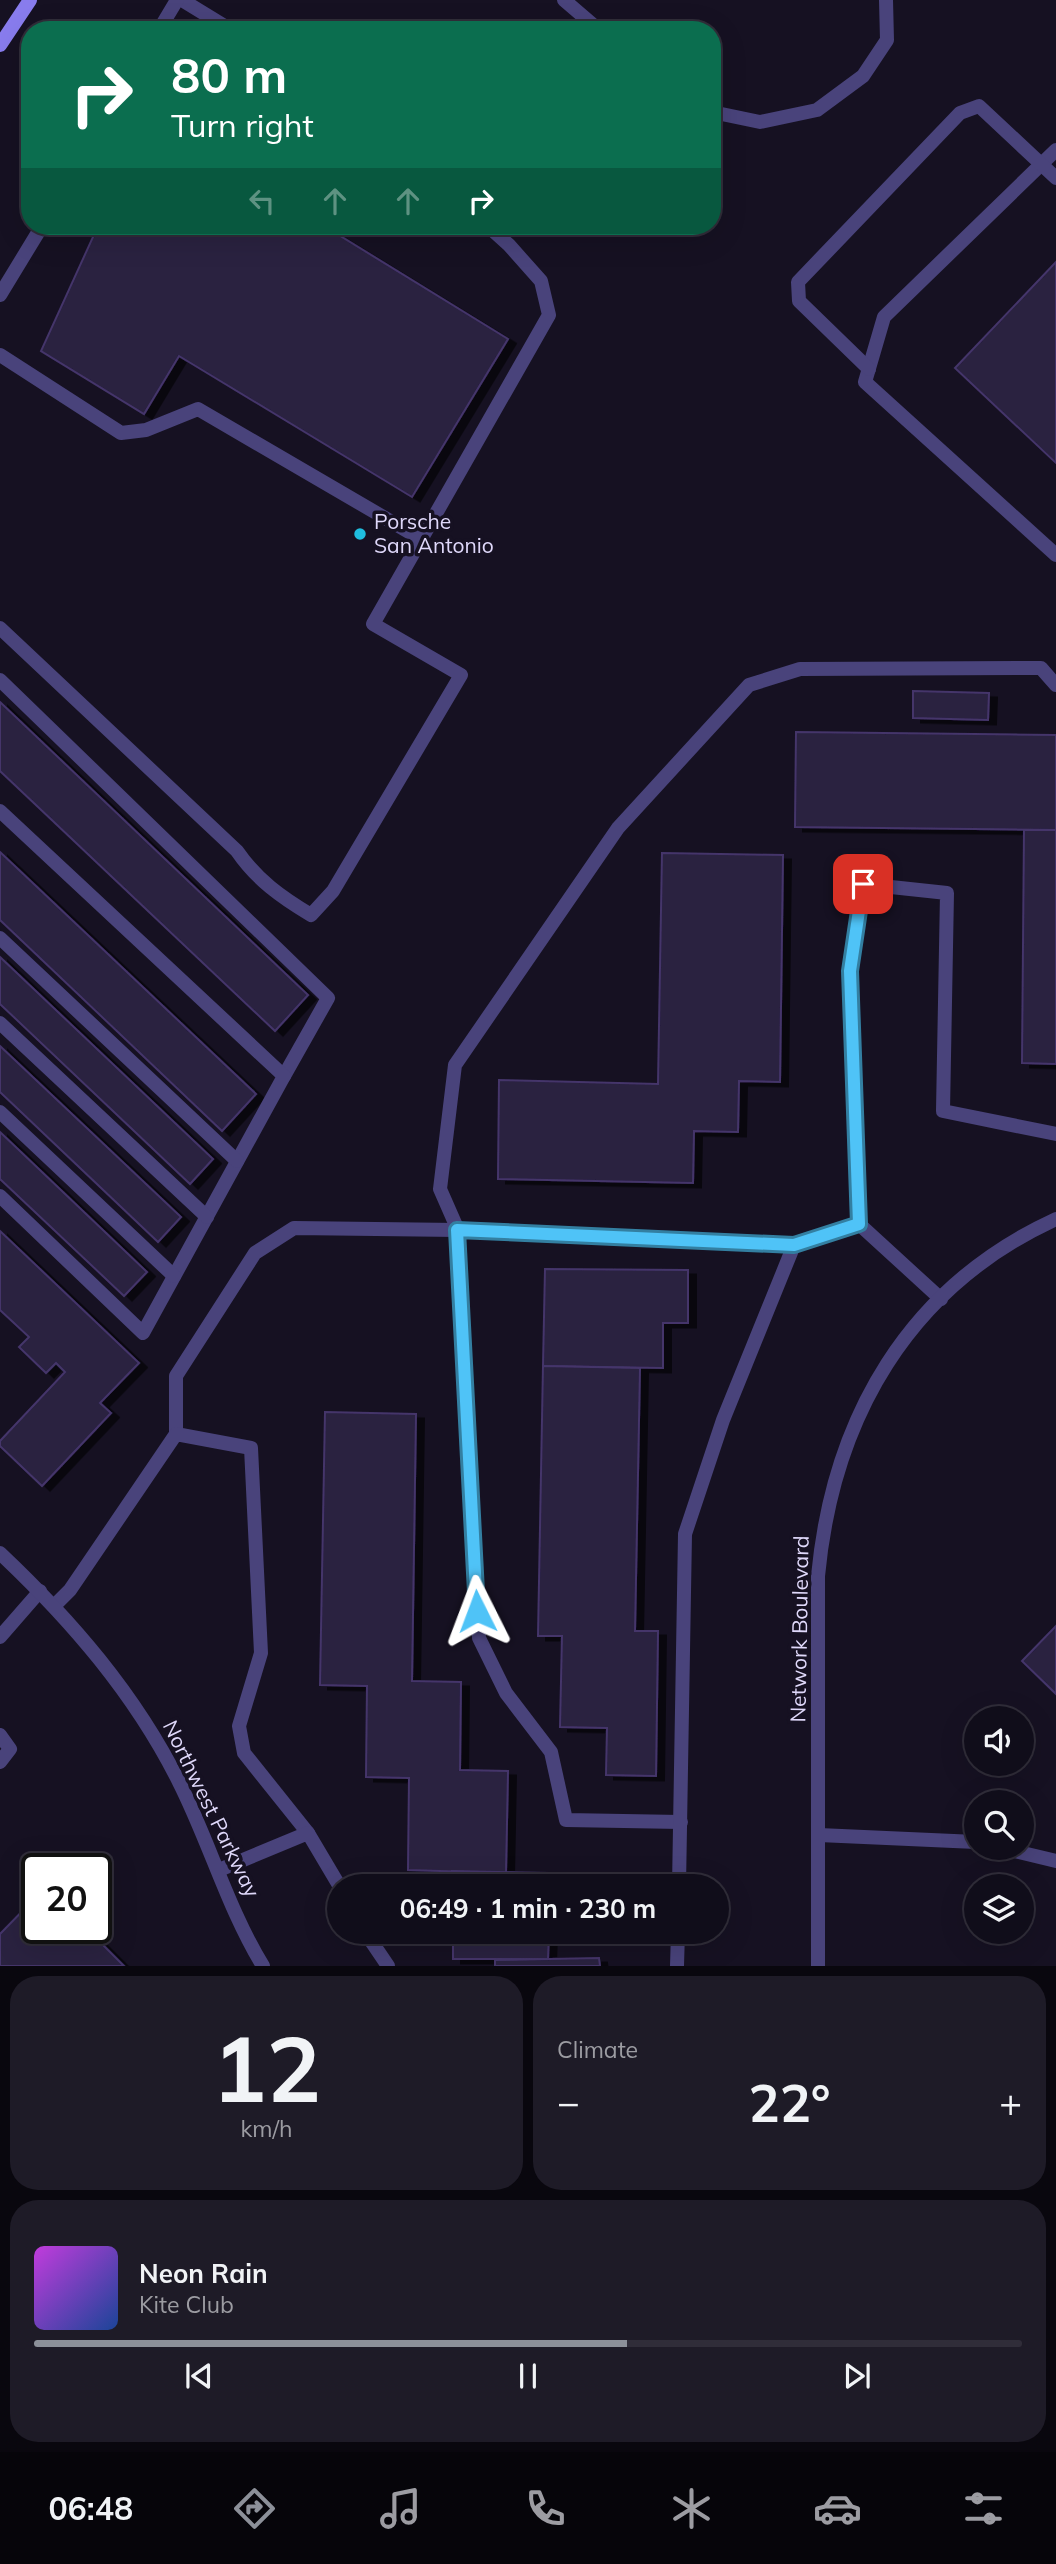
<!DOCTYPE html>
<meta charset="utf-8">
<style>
body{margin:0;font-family:Mulish,sans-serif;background:#1e1b27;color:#f1f3f6;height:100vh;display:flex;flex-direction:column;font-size:26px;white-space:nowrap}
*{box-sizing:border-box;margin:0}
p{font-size:23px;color:#9c9ca2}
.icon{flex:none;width:38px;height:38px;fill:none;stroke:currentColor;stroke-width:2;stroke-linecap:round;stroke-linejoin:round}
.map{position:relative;height:1966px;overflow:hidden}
.details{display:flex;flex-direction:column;gap:10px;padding:10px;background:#09070e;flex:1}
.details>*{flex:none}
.guide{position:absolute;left:21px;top:21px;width:700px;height:214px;border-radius:28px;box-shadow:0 7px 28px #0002,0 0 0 2px #302d39;background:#0b6e4f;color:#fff;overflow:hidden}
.buttons{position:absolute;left:964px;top:1706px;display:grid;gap:14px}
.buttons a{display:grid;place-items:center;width:70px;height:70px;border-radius:50%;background:#100d1a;box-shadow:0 7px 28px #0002,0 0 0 2px #302d39;font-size:35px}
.speed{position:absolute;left:21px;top:1853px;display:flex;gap:14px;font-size:35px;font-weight:700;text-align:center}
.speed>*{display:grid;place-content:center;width:91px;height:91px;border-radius:50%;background:#100d1a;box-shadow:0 7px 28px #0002,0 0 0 2px #302d39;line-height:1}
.speed .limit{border:4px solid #111;border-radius:10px;background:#fff;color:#111}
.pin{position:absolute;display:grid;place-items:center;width:60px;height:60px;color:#fff;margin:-30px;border-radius:14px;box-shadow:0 4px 10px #0006}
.me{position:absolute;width:77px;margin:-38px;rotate:357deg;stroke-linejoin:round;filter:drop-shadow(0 0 5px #0008)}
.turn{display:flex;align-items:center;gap:24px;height:147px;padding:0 35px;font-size:32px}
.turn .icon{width:91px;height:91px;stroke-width:2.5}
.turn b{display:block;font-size:49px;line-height:60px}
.lanes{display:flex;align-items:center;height:66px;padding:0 35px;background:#0003;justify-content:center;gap:35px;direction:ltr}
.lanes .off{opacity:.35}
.big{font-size:52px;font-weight:700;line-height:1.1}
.details .tile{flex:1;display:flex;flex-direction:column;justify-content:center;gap:10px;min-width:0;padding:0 24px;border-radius:28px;background:#1e1b27}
.details .dial{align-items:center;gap:0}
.dial b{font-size:91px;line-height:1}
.song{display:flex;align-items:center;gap:21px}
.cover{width:84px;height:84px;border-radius:10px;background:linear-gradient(135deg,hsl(290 70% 55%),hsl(220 70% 35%))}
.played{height:7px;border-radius:4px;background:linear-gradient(90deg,#8c9099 60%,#302d39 60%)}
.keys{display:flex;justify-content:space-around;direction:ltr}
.heat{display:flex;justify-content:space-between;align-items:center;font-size:38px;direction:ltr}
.details .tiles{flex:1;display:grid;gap:10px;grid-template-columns:1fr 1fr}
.tile:last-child{grid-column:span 2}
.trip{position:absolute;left:327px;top:1874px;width:402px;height:70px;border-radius:35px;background:#100d1a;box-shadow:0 7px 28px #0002,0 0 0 2px #302d39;font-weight:700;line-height:70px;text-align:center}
.dock{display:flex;height:112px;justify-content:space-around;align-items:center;background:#06050a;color:#9c9ca2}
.dock .icon{width:49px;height:49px}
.dock .current{color:#8c9099}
.dock b{font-size:32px;color:#f1f3f6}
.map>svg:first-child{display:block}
</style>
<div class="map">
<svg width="1056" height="1966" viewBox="0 0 1056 1966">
<defs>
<filter id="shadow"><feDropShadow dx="8" dy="4.5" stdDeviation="0" flood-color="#0009"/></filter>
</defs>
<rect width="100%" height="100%" fill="#161122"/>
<g fill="#292041" stroke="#44356a" stroke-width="2" filter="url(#shadow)">
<polygon points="98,226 324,226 508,339 412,497 179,356 144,414 41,351"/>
<polygon points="1056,262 1056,463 955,368"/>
<polygon points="913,691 989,693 988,720 913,718"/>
<polygon points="0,702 308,995 275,1031 0,771"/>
<polygon points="796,732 1056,735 1056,830 795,827"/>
<polygon points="1024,830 1056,830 1056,1064 1022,1063"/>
<polygon points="0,852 256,1094 222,1131 0,920"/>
<polygon points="662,853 783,855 780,1082 739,1081 738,1132 694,1131 693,1183 498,1179 499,1080 658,1084"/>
<polygon points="0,957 213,1159 190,1184 0,1004"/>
<polygon points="0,1046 181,1217 158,1242 0,1092"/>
<polygon points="0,1132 147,1272 124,1296 0,1179"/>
<polygon points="0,1231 139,1363 100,1403 111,1413 42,1486 0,1446 0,1441 65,1372 56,1363 46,1373 19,1347 29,1337 0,1310"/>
<polygon points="545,1269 688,1270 688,1323 663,1323 663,1368 543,1366"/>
<polygon points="543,1366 640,1368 635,1631 658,1631 656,1776 606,1775 607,1728 560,1727 562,1636 538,1636"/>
<polygon points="325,1412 416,1414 412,1681 461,1682 460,1770 508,1771 506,1873 408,1870 409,1778 366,1777 367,1686 320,1685"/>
<polygon points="1056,1626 1056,1694 1022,1661"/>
<polygon points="452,1871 549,1873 549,1886 452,1886"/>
<polygon points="37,1896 37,1928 86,1928 124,1966 0,1966 0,1934"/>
<polygon points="453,1932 549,1932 548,1959 453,1959"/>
<polygon points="599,1958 600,1966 495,1966 495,1960"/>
</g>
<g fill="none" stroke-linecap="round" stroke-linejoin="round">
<g stroke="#49437b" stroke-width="14">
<polyline points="182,0 231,30"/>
<polyline points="564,0 599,30"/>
<polyline points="159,30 177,0"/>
<polyline points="712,112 760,122 817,110 863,76 887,40 886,0"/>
<polyline points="1056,150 884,317 865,382 1056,555"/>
<polyline points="0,295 42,226"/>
<polyline points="0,355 121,433 146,430 198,409 421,539"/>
<polyline points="869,369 799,301 798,282 960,113 979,106 1056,178"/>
<path d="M0 628 237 851C257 880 281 897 311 915L333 891 461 675 373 624 549 315 541 281 509 245 488 226"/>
<polyline points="0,680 328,998 284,1076"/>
<polyline points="0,811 284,1076 143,1333 0,1196"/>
<polyline points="0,938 237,1161"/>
<polyline points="0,1023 207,1217"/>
<polyline points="0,1112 174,1276"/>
<polyline points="859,1224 850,970 863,884 947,893 943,1111 1056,1134"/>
<polyline points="176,1434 176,1376 255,1253 294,1228 458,1230 794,1245"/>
<polyline points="54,1606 70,1590 176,1434 251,1448 261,1653 239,1726 244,1753 308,1833"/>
<polyline points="0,1637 40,1591"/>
<polyline points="0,1735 10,1749 0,1762"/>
<polyline points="681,1822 566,1820 551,1752 506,1693 479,1638 458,1230 440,1189 455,1065 618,828 749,685 800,669 1041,668 1056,685"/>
<polyline points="819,1835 976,1842"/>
<polyline points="1002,1848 1056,1861"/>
<polyline points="219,1870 308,1833 340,1887"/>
<polyline points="679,1886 685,1534 723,1420 794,1245 859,1224 941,1299"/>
<polyline points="365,1932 388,1966"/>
<polyline points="677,1966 678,1932"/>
</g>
<g stroke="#49437b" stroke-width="14">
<path d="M0 1553C71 1620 135 1694 179 1782 209 1841 228 1909 263 1966"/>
<path d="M818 1966V1576C833 1418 908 1287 1056 1219"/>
</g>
<polyline stroke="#887ced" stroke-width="14" points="0,45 30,0"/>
</g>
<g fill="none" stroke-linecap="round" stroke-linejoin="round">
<defs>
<polyline id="route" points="477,1611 457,1230 794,1245 859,1224 850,971 863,884"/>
</defs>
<use href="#route" stroke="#337fa1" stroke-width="18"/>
<use href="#route" stroke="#4fc3f7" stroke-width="12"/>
</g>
<circle fill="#1fbddf" stroke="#161122" stroke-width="2.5" cx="360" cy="534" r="7"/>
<g text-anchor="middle" stroke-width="7" stroke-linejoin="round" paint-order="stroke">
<g font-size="21" fill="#dfd8fa" stroke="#161122" text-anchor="start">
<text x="374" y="529">Porsche<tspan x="374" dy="24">San Antonio</tspan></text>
</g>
<g font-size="21" fill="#dfd8fa" stroke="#161122">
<text transform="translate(800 1629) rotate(-89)" y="7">Network Boulevard</text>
<text transform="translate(211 1809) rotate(64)" y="7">Northwest Parkway</text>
</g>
</g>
</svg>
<div class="buttons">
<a><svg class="icon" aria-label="sound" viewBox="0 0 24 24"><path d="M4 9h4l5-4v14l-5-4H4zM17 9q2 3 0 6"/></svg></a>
<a><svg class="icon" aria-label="search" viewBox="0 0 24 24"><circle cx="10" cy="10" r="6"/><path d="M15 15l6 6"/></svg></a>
<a><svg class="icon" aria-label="layers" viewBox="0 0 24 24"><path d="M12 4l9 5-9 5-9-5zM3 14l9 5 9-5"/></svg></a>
</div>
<div class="speed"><div class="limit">20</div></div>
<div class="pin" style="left:863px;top:884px;background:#d93025"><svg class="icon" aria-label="arrive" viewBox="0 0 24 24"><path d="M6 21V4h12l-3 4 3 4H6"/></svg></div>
<svg class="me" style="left:477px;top:1611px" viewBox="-20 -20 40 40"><path d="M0-17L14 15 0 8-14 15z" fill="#4fc3f7" stroke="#fff" stroke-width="4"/></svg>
<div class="trip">06:49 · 1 min · 230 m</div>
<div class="guide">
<div class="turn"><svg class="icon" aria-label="right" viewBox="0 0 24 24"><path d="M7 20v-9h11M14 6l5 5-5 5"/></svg><div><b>80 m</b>Turn right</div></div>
<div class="lanes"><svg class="icon off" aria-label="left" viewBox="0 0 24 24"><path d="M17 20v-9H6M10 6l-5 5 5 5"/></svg><svg class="icon off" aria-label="ahead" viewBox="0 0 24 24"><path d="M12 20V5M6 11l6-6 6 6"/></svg><svg class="icon off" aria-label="ahead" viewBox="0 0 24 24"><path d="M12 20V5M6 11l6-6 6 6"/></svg><svg class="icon" aria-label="right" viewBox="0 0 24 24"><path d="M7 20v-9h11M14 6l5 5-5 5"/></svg></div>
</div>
</div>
<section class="details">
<div class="tiles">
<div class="tile dial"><b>12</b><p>km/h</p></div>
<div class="tile"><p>Climate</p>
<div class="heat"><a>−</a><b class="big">22°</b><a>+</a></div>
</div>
<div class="tile">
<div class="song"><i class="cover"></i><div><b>Neon Rain</b><p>Kite Club</p></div></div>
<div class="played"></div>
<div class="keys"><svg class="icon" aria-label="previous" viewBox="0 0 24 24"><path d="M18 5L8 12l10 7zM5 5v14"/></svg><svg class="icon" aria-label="pause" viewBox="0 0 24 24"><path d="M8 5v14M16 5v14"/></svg><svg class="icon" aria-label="next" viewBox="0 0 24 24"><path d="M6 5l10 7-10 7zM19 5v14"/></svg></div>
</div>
</div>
</section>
<nav class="dock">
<b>06:48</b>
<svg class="icon current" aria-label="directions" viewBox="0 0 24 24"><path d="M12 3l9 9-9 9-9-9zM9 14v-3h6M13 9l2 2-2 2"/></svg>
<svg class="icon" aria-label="music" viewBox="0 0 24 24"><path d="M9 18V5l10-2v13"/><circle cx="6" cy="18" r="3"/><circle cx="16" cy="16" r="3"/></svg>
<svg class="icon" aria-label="phone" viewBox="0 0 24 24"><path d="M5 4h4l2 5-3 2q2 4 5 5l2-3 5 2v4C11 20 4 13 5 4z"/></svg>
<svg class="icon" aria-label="climate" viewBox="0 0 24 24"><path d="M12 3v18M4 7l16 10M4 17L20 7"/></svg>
<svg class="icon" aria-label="car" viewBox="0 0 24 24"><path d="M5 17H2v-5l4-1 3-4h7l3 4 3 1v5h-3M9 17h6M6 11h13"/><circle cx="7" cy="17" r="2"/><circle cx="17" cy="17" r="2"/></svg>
<svg class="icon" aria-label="filters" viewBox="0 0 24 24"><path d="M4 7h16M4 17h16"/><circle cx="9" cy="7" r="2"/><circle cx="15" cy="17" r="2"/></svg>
</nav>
